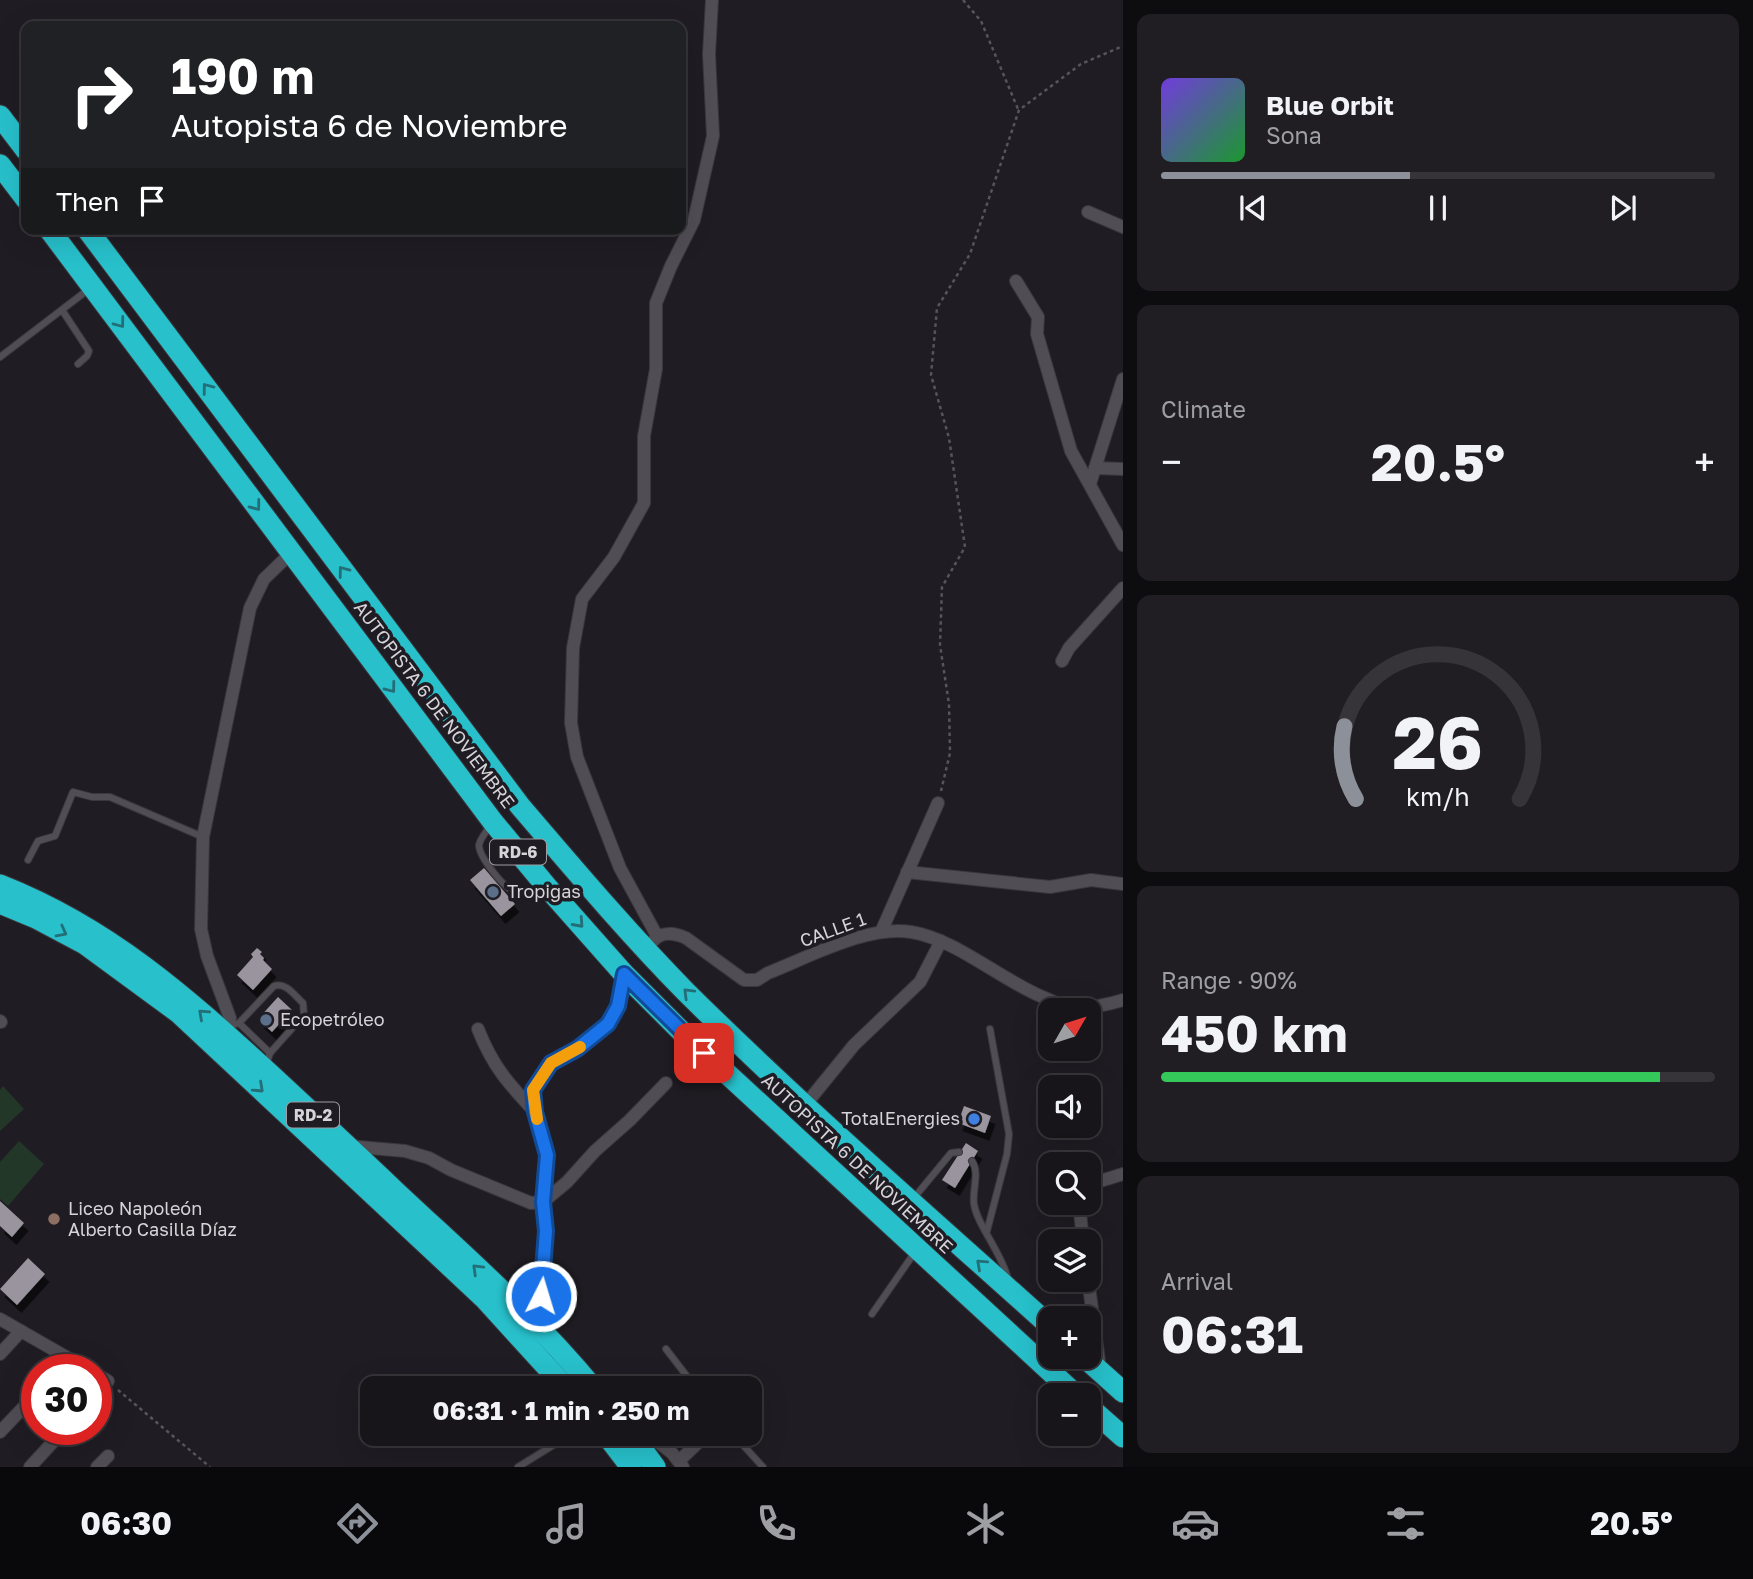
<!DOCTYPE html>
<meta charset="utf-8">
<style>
body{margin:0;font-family:"Golos Text",sans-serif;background:#201e23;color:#f1f3f6;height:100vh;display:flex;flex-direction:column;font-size:26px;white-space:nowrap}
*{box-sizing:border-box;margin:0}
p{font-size:23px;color:#9e9fa2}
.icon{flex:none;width:38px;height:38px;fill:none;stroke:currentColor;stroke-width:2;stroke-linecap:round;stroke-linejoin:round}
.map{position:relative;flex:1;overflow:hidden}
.drawer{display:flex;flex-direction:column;gap:14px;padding:14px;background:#0d0c0e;width:630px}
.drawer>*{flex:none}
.guide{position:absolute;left:21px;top:21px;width:665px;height:214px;border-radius:14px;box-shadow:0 7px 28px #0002,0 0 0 2px #363439;background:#202124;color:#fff;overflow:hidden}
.needle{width:46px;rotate:51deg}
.fabs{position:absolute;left:1038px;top:998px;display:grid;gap:14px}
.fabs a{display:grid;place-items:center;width:63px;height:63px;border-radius:14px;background:#17151a;box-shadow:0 7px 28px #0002,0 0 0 2px #363439;font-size:35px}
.speed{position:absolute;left:21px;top:1354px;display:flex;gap:14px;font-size:35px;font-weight:700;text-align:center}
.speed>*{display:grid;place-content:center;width:91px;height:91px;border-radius:50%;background:#17151a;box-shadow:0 7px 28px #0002,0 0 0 2px #363439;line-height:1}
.speed .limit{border:10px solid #d22;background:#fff;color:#111}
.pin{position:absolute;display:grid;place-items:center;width:60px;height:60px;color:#fff;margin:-30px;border-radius:14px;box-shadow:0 4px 10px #0006}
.me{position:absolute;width:77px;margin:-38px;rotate:5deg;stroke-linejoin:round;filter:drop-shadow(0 0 5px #0008)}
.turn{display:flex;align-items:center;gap:24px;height:147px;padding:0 35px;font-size:32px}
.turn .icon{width:91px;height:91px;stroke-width:2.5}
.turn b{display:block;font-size:49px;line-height:60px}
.then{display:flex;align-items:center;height:66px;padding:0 35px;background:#0003;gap:14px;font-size:26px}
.big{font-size:52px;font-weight:700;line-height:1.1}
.drawer .widget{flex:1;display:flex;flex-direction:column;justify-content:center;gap:10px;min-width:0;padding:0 24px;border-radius:14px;background:#201e23}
.drawer .dial{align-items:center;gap:0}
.dial svg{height:182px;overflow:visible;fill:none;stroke:#363439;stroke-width:7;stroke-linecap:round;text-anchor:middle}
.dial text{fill:#f1f3f6;stroke:none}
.song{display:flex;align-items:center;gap:21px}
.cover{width:84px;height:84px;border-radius:10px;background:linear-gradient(135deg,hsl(260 70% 55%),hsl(130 70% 35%))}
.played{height:7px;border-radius:4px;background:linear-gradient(90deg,#8c9099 45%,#363439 45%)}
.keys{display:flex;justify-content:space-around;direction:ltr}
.heat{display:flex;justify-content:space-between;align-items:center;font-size:38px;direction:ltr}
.charge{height:10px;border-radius:5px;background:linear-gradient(90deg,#34c759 90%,#363439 0)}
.trip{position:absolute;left:360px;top:1376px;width:402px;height:70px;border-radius:14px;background:#17151a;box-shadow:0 7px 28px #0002,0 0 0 2px #363439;font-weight:700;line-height:70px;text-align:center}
.menu{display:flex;height:112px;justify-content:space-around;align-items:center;background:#09080a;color:#9e9fa2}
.menu .icon{width:49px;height:49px}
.menu .active{color:#8c9099}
.menu b{font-size:32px;color:#f1f3f6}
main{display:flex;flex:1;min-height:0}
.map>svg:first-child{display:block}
</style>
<main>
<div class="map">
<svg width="1123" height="1467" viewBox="0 0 1123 1467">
<defs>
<filter id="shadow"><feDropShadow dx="4.5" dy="8" stdDeviation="0" flood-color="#0009"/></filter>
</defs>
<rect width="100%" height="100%" fill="#1f1c23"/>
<g fill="#233729">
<polygon points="3,1086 24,1109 0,1131 0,1090"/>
<polygon points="19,1141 44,1164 8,1206 0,1199 0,1162"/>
</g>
<g fill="#99949d" filter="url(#shadow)">
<polygon points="484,868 515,904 501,916 470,880"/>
<polygon points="257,948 262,952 260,954 264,958 263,960 272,969 253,990 237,975 253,957 251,954"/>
<polygon points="278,997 292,1010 272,1032 258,1019"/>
<polygon points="964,1106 991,1116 985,1133 958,1123"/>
<polygon points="966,1143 978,1151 955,1188 942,1180"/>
<polygon points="0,1201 24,1223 12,1237 0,1226"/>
<polygon points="28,1258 45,1274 17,1305 0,1289"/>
</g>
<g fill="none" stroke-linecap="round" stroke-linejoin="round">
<defs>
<g id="lane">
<polyline points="62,310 89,351 87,356 78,364"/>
<polyline points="0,357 89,289"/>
<path d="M490 826C486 832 480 839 479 845 479 857 505 890 516 892 524 893 535 889 543 888"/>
<polyline points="28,860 38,841 55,836 73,792 92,797 110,797 203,837"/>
<polyline points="239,1023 270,1053"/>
<path d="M229 1026 239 1023 274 986C286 982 294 995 303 1003L304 1015 270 1053 266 1065"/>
<path d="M972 1161C980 1173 972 1190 974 1204 977 1225 1002 1253 1008 1279"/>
<polyline points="913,1199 951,1153 959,1152"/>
<polyline points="987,1231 1007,1154 1009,1134 990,1029"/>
<polyline points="872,1314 915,1252"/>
<polyline points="666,1349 696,1388"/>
<polyline points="542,1388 552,1380"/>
<polyline points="732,1433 763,1467"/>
<polyline points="498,1439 502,1433"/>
<polyline points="518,1467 573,1433"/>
</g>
<g id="street">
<polyline points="1088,212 1123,227"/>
<polyline points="1016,281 1038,317 1037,334 1071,451 1123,545"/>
<polyline points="1095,468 1123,469"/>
<polyline points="1090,484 1123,379"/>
<polyline points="1062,661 1069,648 1123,588"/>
<polyline points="907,872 1050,887 1091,880 1123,884"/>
<polyline points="881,932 938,803"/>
<polyline points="657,936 620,868 577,757 571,723 573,648 582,599 614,557 644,503 644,436 656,369 656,303 671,266 694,220 713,136 709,54 712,0"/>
<path d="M653 941C661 931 675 933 686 938L744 980H757L768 973C809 957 867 925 911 932 956 939 1002 981 1045 998 1053 1001 1062 1007 1070 1007 1087 1009 1107 1005 1123 1000"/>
<polyline points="0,1021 1,1022"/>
<path d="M478 1029C493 1067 508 1083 535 1112"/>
<polyline points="224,1032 229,1026 230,1018 207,956 201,929 203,837 250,608 264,579 291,553"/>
<polyline points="806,1104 854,1045 920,982 941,941"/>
<polyline points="348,1146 405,1151 429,1158 451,1170 531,1203 543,1202 567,1182 595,1151 630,1120 666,1083"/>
<polyline points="1088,1188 1097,1182 1123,1174"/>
<polyline points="1079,1202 1083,1241"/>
<polyline points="1088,1279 1100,1369"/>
<polyline points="0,1319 89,1370"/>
<polyline points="539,1328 546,1231 543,1202 547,1155 535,1113 533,1090 551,1063 577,1049 608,1025 618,1006 624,974"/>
<polyline points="0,1354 21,1331"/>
<polyline points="59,1370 69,1359"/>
<polyline points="96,1374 108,1381 96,1394"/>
<polyline points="0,1432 37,1393"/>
<polyline points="647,1433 672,1453 683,1467"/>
<polyline points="679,1461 708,1433"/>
<polyline points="30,1467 64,1430"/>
<polyline points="97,1467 108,1456"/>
</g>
<g id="highway">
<polyline points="0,116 26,150"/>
<polyline points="0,165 26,199"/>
<polyline points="49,229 493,822 547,887 624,974 684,1034 1076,1395"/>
<path d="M87 229 520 806C574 869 628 933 686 992 803 1108 928 1216 1050 1326"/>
<path d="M0 885C109 928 186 997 271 1075 312 1113 354 1152 394 1190 462 1254 534 1316 593 1388"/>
<polyline points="0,903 36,918 85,944 179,1013 484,1298 566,1388"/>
<polyline points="1083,1356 1123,1392"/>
<polyline points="1088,1406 1123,1437"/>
<polyline points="605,1433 631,1467"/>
<polyline points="630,1433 655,1467"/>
</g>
</defs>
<use href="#lane" stroke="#3a373d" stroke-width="8"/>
<use href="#street" stroke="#3a373d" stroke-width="14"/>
<use href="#highway" stroke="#3a373d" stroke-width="23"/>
<g stroke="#57555b" stroke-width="2.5" stroke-dasharray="3.5 3.5" stroke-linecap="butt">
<polyline points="963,0 981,21 1018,109"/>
<polyline points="941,791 950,753 949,704 940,645 942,587 965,547 949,438 931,375 937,308 970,254 1019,110 1081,64 1123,46"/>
<polyline points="118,1390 210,1467"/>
</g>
<use href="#lane" stroke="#514d54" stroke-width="6"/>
<use href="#street" stroke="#514d54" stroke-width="12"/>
<use href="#highway" stroke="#27c0cb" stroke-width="21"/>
</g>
<defs><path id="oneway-chevron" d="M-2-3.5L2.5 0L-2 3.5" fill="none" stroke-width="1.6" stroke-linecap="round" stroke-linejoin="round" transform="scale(1.75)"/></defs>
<g stroke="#236e77">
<use href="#oneway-chevron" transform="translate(120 323) rotate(53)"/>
<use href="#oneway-chevron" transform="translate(207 388) rotate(-127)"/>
<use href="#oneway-chevron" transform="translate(256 506) rotate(53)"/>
<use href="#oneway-chevron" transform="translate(343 571) rotate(-127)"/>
<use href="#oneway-chevron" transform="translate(391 688) rotate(53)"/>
<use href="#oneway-chevron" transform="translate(579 923) rotate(48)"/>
<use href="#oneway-chevron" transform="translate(62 932) rotate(28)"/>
<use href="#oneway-chevron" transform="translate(688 993) rotate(-135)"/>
<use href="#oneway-chevron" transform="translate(203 1014) rotate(-138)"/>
<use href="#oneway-chevron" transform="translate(259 1088) rotate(43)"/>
<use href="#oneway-chevron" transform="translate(981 1264) rotate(-138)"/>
<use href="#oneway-chevron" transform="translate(477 1269) rotate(-136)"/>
</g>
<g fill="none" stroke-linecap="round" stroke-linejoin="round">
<defs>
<polyline id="route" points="541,1296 546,1231 543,1202 547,1155 535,1112 533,1090 551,1063 577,1049 608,1024 618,1006 624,974 704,1053"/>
</defs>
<use href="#route" stroke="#114b97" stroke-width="18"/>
<use href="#route" stroke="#1a73e8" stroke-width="12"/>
<polyline stroke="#f59e0b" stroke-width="12" points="537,1119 533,1090 551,1063 580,1047"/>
</g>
<g fill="#5c6f8a" stroke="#1f1c23" stroke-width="2.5">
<circle cx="493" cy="892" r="7"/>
<circle cx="266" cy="1020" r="7"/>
</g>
<circle fill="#3f7fe0" stroke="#1f1c23" stroke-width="2.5" cx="974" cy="1119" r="7"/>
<circle fill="#8d6e63" stroke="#1f1c23" stroke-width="2.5" cx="54" cy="1219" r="7"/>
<g text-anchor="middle" stroke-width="7" stroke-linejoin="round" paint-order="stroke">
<g fill="#1f1c23" stroke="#9f9da2" stroke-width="2">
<rect x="490" y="839.5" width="56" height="25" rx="5"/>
<rect x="287" y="1102.5" width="52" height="25" rx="5"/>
</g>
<g font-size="16" font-weight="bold" fill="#d6d4d9">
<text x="518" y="858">RD-6</text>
<text x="313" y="1121">RD-2</text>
</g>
<g font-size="18" fill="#d6d4d9" stroke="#1f1c23">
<text transform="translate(434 705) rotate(53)" y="6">AUTOPISTA 6 DE NOVIEMBRE</text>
<text transform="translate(833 930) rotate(-20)" y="6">CALLE 1</text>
<text transform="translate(857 1164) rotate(43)" y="6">AUTOPISTA 6 DE NOVIEMBRE</text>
</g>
<g font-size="18" fill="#d6d4d9" stroke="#1f1c23" text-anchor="start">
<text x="507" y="898">Tropigas</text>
<text x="280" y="1026">Ecopetróleo</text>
<text x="960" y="1125" text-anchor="end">TotalEnergies</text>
<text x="68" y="1215">Liceo Napoleón<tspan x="68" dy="21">Alberto Casilla Díaz</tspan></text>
</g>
</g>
</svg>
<div class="fabs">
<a><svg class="needle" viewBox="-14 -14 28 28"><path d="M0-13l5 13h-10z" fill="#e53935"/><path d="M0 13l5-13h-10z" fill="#9e9fa2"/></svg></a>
<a><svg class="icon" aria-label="sound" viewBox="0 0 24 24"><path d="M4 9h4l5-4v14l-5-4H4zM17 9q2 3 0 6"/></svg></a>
<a><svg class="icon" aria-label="search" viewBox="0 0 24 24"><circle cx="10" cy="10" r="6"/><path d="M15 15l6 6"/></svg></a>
<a><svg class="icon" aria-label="layers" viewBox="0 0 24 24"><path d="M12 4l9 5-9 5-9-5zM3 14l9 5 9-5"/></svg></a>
<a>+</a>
<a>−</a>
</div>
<div class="speed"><div class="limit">30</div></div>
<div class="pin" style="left:704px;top:1053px;background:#d93025"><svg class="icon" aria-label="arrive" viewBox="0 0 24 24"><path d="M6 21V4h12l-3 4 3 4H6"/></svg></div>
<svg class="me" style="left:541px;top:1296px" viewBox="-20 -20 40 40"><circle r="17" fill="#1a73e8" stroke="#fff" stroke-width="3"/><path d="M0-11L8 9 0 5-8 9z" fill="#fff"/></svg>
<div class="trip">06:31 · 1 min · 250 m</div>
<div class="guide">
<div class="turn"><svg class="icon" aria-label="right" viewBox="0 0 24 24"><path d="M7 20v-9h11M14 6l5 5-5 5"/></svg><div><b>190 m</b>Autopista 6 de Noviembre</div></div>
<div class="then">Then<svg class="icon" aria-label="arrive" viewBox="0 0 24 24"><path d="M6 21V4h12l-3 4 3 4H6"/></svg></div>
</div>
</div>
<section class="drawer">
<div class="widget">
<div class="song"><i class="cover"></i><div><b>Blue Orbit</b><p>Sona</p></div></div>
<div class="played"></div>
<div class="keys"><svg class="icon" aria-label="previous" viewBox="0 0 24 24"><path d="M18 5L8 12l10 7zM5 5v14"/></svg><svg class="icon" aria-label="pause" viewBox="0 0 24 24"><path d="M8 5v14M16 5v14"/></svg><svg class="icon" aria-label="next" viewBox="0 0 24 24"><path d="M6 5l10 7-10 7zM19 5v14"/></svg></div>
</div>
<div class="widget"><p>Climate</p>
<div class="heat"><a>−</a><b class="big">20.5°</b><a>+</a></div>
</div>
<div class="widget dial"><svg viewBox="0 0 100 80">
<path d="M14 69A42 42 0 1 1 86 69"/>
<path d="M14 69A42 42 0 0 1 9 37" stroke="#8c9099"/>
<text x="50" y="56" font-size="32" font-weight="700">26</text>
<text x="50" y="72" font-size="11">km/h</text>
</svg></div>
<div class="widget"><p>Range · 90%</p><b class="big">450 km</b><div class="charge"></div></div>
<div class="widget"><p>Arrival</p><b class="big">06:31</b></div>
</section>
</main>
<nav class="menu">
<b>06:30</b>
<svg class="icon active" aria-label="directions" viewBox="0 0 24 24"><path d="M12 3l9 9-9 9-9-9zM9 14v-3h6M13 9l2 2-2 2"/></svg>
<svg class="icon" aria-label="music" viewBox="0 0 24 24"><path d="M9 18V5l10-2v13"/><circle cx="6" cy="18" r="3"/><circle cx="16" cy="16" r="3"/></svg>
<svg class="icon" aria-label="phone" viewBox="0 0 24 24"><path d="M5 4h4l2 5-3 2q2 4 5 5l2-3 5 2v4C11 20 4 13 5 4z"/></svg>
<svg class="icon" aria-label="climate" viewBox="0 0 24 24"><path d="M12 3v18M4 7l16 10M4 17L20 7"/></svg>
<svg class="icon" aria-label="car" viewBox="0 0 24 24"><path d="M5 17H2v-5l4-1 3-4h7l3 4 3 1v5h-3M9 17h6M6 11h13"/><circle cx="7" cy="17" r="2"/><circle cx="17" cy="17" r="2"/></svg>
<svg class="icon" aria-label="filters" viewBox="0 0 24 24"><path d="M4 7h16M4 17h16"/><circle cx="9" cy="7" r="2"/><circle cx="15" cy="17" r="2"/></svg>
<b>20.5°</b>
</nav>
